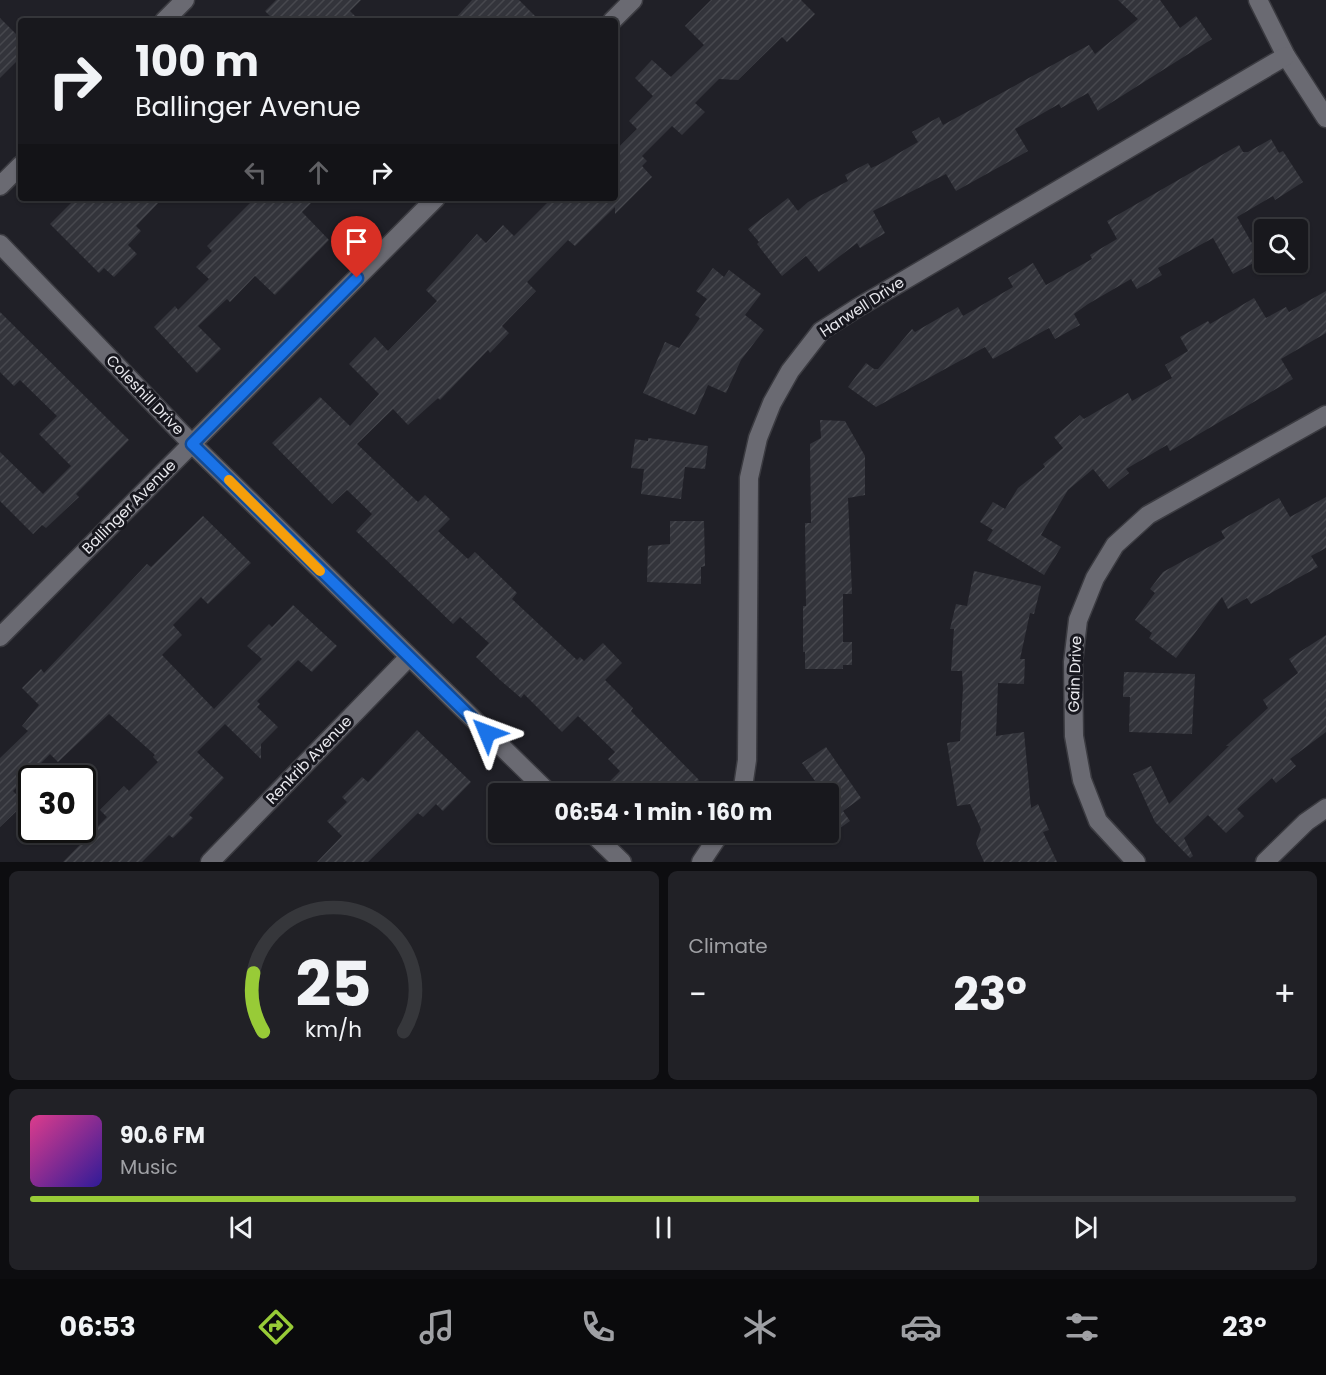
<!DOCTYPE html>
<meta charset="utf-8">
<style>
body{margin:0;font-family:Poppins,sans-serif;background:#212126;color:#f1f3f6;height:100vh;display:flex;flex-direction:column;font-size:22px;white-space:nowrap}
*{box-sizing:border-box;margin:0}
p{font-size:20px;color:#9fa0a4}
.icon{flex:none;width:33px;height:33px;fill:none;stroke:currentColor;stroke-width:2;stroke-linecap:round;stroke-linejoin:round}
.map{position:relative;height:862px;overflow:hidden}
.details{display:flex;flex-direction:column;gap:9px;padding:9px;background:#0d0d10;flex:1}
.details>*{flex:none}
.hud{position:absolute;left:18px;top:18px;width:600px;height:183px;border-radius:6px;box-shadow:0 2px 4px #0004,0 0 0 2px #36373b;background:#18181d;color:#f1f3f6;overflow:hidden}
.tools{position:absolute;left:1254px;top:219px;display:grid;gap:12px}
.tools a{display:grid;place-items:center;width:54px;height:54px;border-radius:6px;background:#18181d;box-shadow:0 2px 4px #0004,0 0 0 2px #36373b;font-size:30px}
.speed{position:absolute;left:18px;top:765px;display:flex;gap:12px;font-size:30px;font-weight:700;text-align:center}
.speed>*{display:grid;place-content:center;width:78px;height:78px;border-radius:50%;background:#18181d;box-shadow:0 2px 4px #0004,0 0 0 2px #36373b;line-height:1}
.speed .limit{border:3px solid #111;border-radius:9px;background:#fff;color:#111}
.pin{position:absolute;display:grid;place-items:center;width:51px;height:51px;color:#fff;margin:-62px -26px;border-radius:50% 50% 50% 0;rotate:-45deg;box-shadow:0 0 6px #0007}
.pin .icon{rotate:45deg}
.me{position:absolute;width:66px;margin:-33px;rotate:314deg;stroke-linejoin:round;filter:drop-shadow(0 0 4px #0008)}
.turn{display:flex;align-items:center;gap:21px;height:126px;padding:0 18px;font-size:27px}
.turn .icon{width:78px;height:78px;stroke-width:2.5}
.turn b{display:block;font-size:42px;line-height:51px}
.lanes{display:flex;align-items:center;height:57px;padding:0 18px;background:#0003;justify-content:center;gap:30px;direction:ltr}
.lanes .off{opacity:.35}
.big{font-size:45px;font-weight:700;line-height:1.1}
.details .card{flex:1;display:flex;flex-direction:column;justify-content:center;gap:9px;min-width:0;padding:0 21px;border-radius:9px;background:#212126}
.details .dial{align-items:center;gap:0}
.dial svg{height:156px;overflow:visible;fill:none;stroke:#36373b;stroke-width:7;stroke-linecap:round;text-anchor:middle}
.dial text{fill:#f1f3f6;stroke:none}
.song{display:flex;align-items:center;gap:18px}
.cover{width:72px;height:72px;border-radius:9px;background:linear-gradient(135deg,hsl(330 70% 55%),hsl(250 70% 35%))}
.played{height:6px;border-radius:3px;background:linear-gradient(90deg,#98cb37 75%,#36373b 75%)}
.keys{display:flex;justify-content:space-around;direction:ltr}
.heat{display:flex;justify-content:space-between;align-items:center;font-size:33px;direction:ltr}
.details .tiles{flex:1;display:grid;gap:9px;grid-template-columns:1fr 1fr}
.card:last-child{grid-column:span 2}
.trip{position:absolute;left:488px;top:783px;width:351px;height:60px;border-radius:6px;background:#18181d;box-shadow:0 2px 4px #0004,0 0 0 2px #36373b;font-weight:700;line-height:60px;text-align:center}
.tab-bar{display:flex;height:96px;justify-content:space-around;align-items:center;background:#0a0a0c;color:#9fa0a4}
.tab-bar .icon{width:42px;height:42px}
.tab-bar .active{color:#98cb37}
.tab-bar b{font-size:27px;color:#f1f3f6}
.map>svg:first-child{display:block}
</style>
<div class="map">
<svg width="1326" height="862" viewBox="0 0 1326 862">
<defs>
<pattern id="building-hatch" width="6" height="6" patternUnits="userSpaceOnUse" patternTransform="scale(1.5)"><rect width="6" height="6" fill="#33343b"/><path d="M-1 1l2-2M0 6l6-6M5 7l2-2" fill="none" stroke="#47484e"/></pattern>
</defs>
<rect width="100%" height="100%" fill="#202027"/>
<g fill="url(#building-hatch)">
<polygon points="276,0 361,0 350,11 360,21 275,21 265,11"/>
<polygon points="472,0 519,0 540,21 453,21"/>
<polygon points="711,0 801,0 815,14 787,42 782,37 738,80 719,79 695,103 705,112 682,135 672,126 642,156 647,161 642,166 652,177 615,214 615,207 575,246 568,240 527,282 536,291 502,326 509,333 490,353 488,350 440,400 438,398 408,425 393,409 357,444 418,502 425,495 450,519 438,531 468,559 475,552 517,593 512,599 577,660 580,657 584,661 603,643 622,663 605,680 633,708 631,711 699,780 685,794 618,794 608,783 620,771 608,759 615,752 578,716 562,732 524,694 521,698 500,680 476,657 489,643 460,617 453,624 356,531 372,514 347,490 332,504 272,443 320,397 350,426 379,394 349,364 375,337 388,351 437,301 426,290 477,234 486,243 503,225 514,236 552,198 615,198 615,151 637,129 629,121 653,96 635,78 652,60 671,77 704,45 685,26"/>
<polygon points="1118,0 1160,0 1180,28 1196,16 1212,39 1098,111 1088,93 1061,108 1059,104 1015,129 1028,151 956,191 946,174 873,211 885,233 860,248 857,243 819,272 806,256 782,276 757,244 759,242 748,229 788,198 798,211 808,202 848,181 845,175 868,163 871,168 878,165 918,142 912,132 939,117 943,125 1089,45 1095,54 1138,19"/>
<polygon points="0,18 21,39 21,57 0,78"/>
<polygon points="1271,139 1279,153 1283,151 1303,182 1275,200 1273,196 1237,217 1261,259 1233,274 1213,238 1158,268 1162,275 1137,289 1131,279 1088,304 1074,314 1080,325 1055,339 1049,328 993,359 985,347 876,407 848,387 866,363 874,369 878,369 912,329 915,332 958,307 963,316 1013,287 1008,278 1033,263 1046,285 1092,259 1090,255 1117,239 1107,221 1239,145 1243,152 1248,152"/>
<polygon points="76,198 163,198 136,226 141,231 128,245 137,254 114,277 104,268 99,273 50,224"/>
<polygon points="255,198 316,198 302,212 329,240 275,295 255,276 230,302 227,299 198,326 221,349 197,373 154,327 175,306 178,310 209,279 196,267 212,251 207,246"/>
<polygon points="713,268 724,277 729,270 761,294 745,315 764,330 741,360 726,393 708,385 695,415 643,393 665,342 679,348 700,318 695,315 707,299 696,291"/>
<polygon points="1326,291 1326,333 1281,359 1293,379 1170,451 1167,445 1126,469 1129,473 1109,489 1093,469 1068,490 1041,535 1061,547 1044,575 987,540 993,530 980,522 993,502 1005,509 1018,488 1045,467 1043,464 1063,448 1054,437 1080,415 1084,419 1128,393 1132,401 1172,378 1165,365 1188,351 1180,337 1208,321 1210,324 1254,298 1266,318 1286,307 1289,312"/>
<polygon points="0,312 129,440 76,494 79,497 65,510 46,528 42,525 33,534 0,501 0,452 43,494 71,466 39,434 57,416 20,380 14,386 0,372"/>
<polygon points="820,420 845,421 865,456 865,495 848,498 852,594 843,594 843,642 852,642 852,665 843,665 843,669 805,669 805,652 803,652 803,606 806,606 805,523 811,523 810,444 821,438"/>
<polygon points="648,438 708,446 705,469 685,467 681,499 641,494 644,469 631,468 635,439 648,441"/>
<polygon points="1326,497 1326,548 1311,556 1318,567 1251,604 1247,598 1228,609 1222,597 1176,658 1149,638 1152,633 1135,620 1155,593 1150,589 1163,572 1225,538 1221,531 1279,498 1290,517"/>
<polygon points="203,516 251,563 208,604 201,597 173,625 182,635 162,655 214,709 262,659 247,646 269,624 272,627 293,605 337,646 312,672 298,660 257,701 260,704 257,707 278,727 261,744 261,759 225,724 197,752 224,778 189,815 193,818 173,838 169,835 142,862 63,862 107,817 100,810 124,786 129,791 158,762 153,757 155,755 109,714 58,762 50,754 13,791 25,803 0,827 0,758 28,731 22,726 39,705 22,688 41,669 44,673 147,564 151,567"/>
<polygon points="670,521 704,521 705,566 701,567 701,584 647,582 648,546 670,544"/>
<polygon points="974,571 1041,586 1034,614 1030,613 1020,659 1025,659 1024,684 998,683 996,736 1024,732 1031,808 1038,804 1049,830 1043,832 1057,862 984,862 976,844 981,829 970,804 957,806 947,743 960,741 963,688 962,671 951,671 954,629 950,629 956,604 967,606"/>
<polygon points="1326,635 1326,732 1290,759 1296,766 1276,783 1272,778 1237,809 1244,816 1226,833 1208,815 1184,838 1193,856 1190,858 1155,822 1133,774 1151,766 1169,804 1229,746 1226,746 1268,708 1263,700 1298,673 1289,659"/>
<polygon points="1124,672 1195,674 1192,734 1129,732 1130,697 1123,697"/>
<polygon points="417,730 471,782 443,811 436,804 423,817 418,813 368,862 317,862 342,836 327,821 347,802 342,797 362,777 368,782"/>
<polygon points="826,747 861,798 843,811 850,821 826,838 822,832 828,832 828,794 797,794 815,781 802,763"/>
</g>
<g fill="none" stroke-linecap="round" stroke-linejoin="round">
<defs>
<g id="street">
<polyline points="1258,0 1286,56 1326,118"/>
<polyline points="612,21 633,0"/>
<polyline points="0,244 192,444 550,794"/>
<polyline points="0,637 436,198"/>
<polyline points="742,794 747,760 749,478 758,438 772,403 790,371 821,331 857,308 1286,56"/>
<polyline points="591,832 622,862"/>
<polyline points="210,862 408,658"/>
<polyline points="701,862 721,832"/>
<polyline points="1136,862 1098,821 1082,780 1074,736 1073,662 1078,620 1095,578 1115,545 1148,515 1326,415"/>
<polyline points="1265,862 1306,822 1326,808"/>
</g>
<g id="secondary">
<polyline points="164,21 185,0"/>
<polyline points="0,186 21,165"/>
</g>
</defs>
<use href="#street" stroke="#3b3b41" stroke-width="21"/>
<use href="#secondary" stroke="#3b3b41" stroke-width="21"/>
<use href="#street" stroke="#6a6a72" stroke-width="18"/>
<use href="#secondary" stroke="#6a6a72" stroke-width="18"/>
</g>
<g fill="none" stroke-linecap="round" stroke-linejoin="round">
<defs>
<polyline id="route" points="357,278 192,444 487,733"/>
</defs>
<use href="#route" stroke="#114b97" stroke-width="15"/>
<use href="#route" stroke="#1a73e8" stroke-width="10"/>
<polyline stroke="#f59e0b" stroke-width="10" points="229,480 320,571"/>
</g>
<g text-anchor="middle" stroke-width="6" stroke-linejoin="round" paint-order="stroke">
<g font-size="15" fill="#e9e9ee" stroke="#17171e">
<text transform="translate(862 307) rotate(-33)" y="5">Harwell Drive</text>
<text transform="translate(145 395) rotate(46)" y="5">Coleshill Drive</text>
<text transform="translate(129 507) rotate(-45)" y="5">Ballinger Avenue</text>
<text transform="translate(1075 674) rotate(-88)" y="5">Gain Drive</text>
<text transform="translate(309 760) rotate(-46)" y="5">Renkrib Avenue</text>
</g>
</g>
</svg>
<div class="tools">
<a><svg class="icon" aria-label="search" viewBox="0 0 24 24"><circle cx="10" cy="10" r="6"/><path d="M15 15l6 6"/></svg></a>
</div>
<div class="speed"><div class="limit">30</div></div>
<div class="pin" style="left:357px;top:278px;background:#d93025"><svg class="icon" aria-label="arrive" viewBox="0 0 24 24"><path d="M6 21V4h12l-3 4 3 4H6"/></svg></div>
<svg class="me" style="left:487px;top:733px" viewBox="-20 -20 40 40"><path d="M0-17L14 15 0 8-14 15z" fill="#1a73e8" stroke="#fff" stroke-width="4"/></svg>
<div class="trip">06:54 · 1 min · 160 m</div>
<div class="hud">
<div class="turn"><svg class="icon" aria-label="right" viewBox="0 0 24 24"><path d="M7 20v-9h11M14 6l5 5-5 5"/></svg><div><b>100 m</b>Ballinger Avenue</div></div>
<div class="lanes"><svg class="icon off" aria-label="left" viewBox="0 0 24 24"><path d="M17 20v-9H6M10 6l-5 5 5 5"/></svg><svg class="icon off" aria-label="ahead" viewBox="0 0 24 24"><path d="M12 20V5M6 11l6-6 6 6"/></svg><svg class="icon" aria-label="right" viewBox="0 0 24 24"><path d="M7 20v-9h11M14 6l5 5-5 5"/></svg></div>
</div>
</div>
<section class="details">
<div class="tiles">
<div class="card dial"><svg viewBox="0 0 100 80">
<path d="M14 69A42 42 0 1 1 86 69"/>
<path d="M14 69A42 42 0 0 1 9 39" stroke="#98cb37"/>
<text x="50" y="56" font-size="32" font-weight="700">25</text>
<text x="50" y="72" font-size="11">km/h</text>
</svg></div>
<div class="card"><p>Climate</p>
<div class="heat"><a>−</a><b class="big">23°</b><a>+</a></div>
</div>
<div class="card">
<div class="song"><i class="cover"></i><div><b>90.6 FM</b><p>Music</p></div></div>
<div class="played"></div>
<div class="keys"><svg class="icon" aria-label="previous" viewBox="0 0 24 24"><path d="M18 5L8 12l10 7zM5 5v14"/></svg><svg class="icon" aria-label="pause" viewBox="0 0 24 24"><path d="M8 5v14M16 5v14"/></svg><svg class="icon" aria-label="next" viewBox="0 0 24 24"><path d="M6 5l10 7-10 7zM19 5v14"/></svg></div>
</div>
</div>
</section>
<nav class="tab-bar">
<b>06:53</b>
<svg class="icon active" aria-label="directions" viewBox="0 0 24 24"><path d="M12 3l9 9-9 9-9-9zM9 14v-3h6M13 9l2 2-2 2"/></svg>
<svg class="icon" aria-label="music" viewBox="0 0 24 24"><path d="M9 18V5l10-2v13"/><circle cx="6" cy="18" r="3"/><circle cx="16" cy="16" r="3"/></svg>
<svg class="icon" aria-label="phone" viewBox="0 0 24 24"><path d="M5 4h4l2 5-3 2q2 4 5 5l2-3 5 2v4C11 20 4 13 5 4z"/></svg>
<svg class="icon" aria-label="climate" viewBox="0 0 24 24"><path d="M12 3v18M4 7l16 10M4 17L20 7"/></svg>
<svg class="icon" aria-label="car" viewBox="0 0 24 24"><path d="M5 17H2v-5l4-1 3-4h7l3 4 3 1v5h-3M9 17h6M6 11h13"/><circle cx="7" cy="17" r="2"/><circle cx="17" cy="17" r="2"/></svg>
<svg class="icon" aria-label="filters" viewBox="0 0 24 24"><path d="M4 7h16M4 17h16"/><circle cx="9" cy="7" r="2"/><circle cx="15" cy="17" r="2"/></svg>
<b>23°</b>
</nav>
